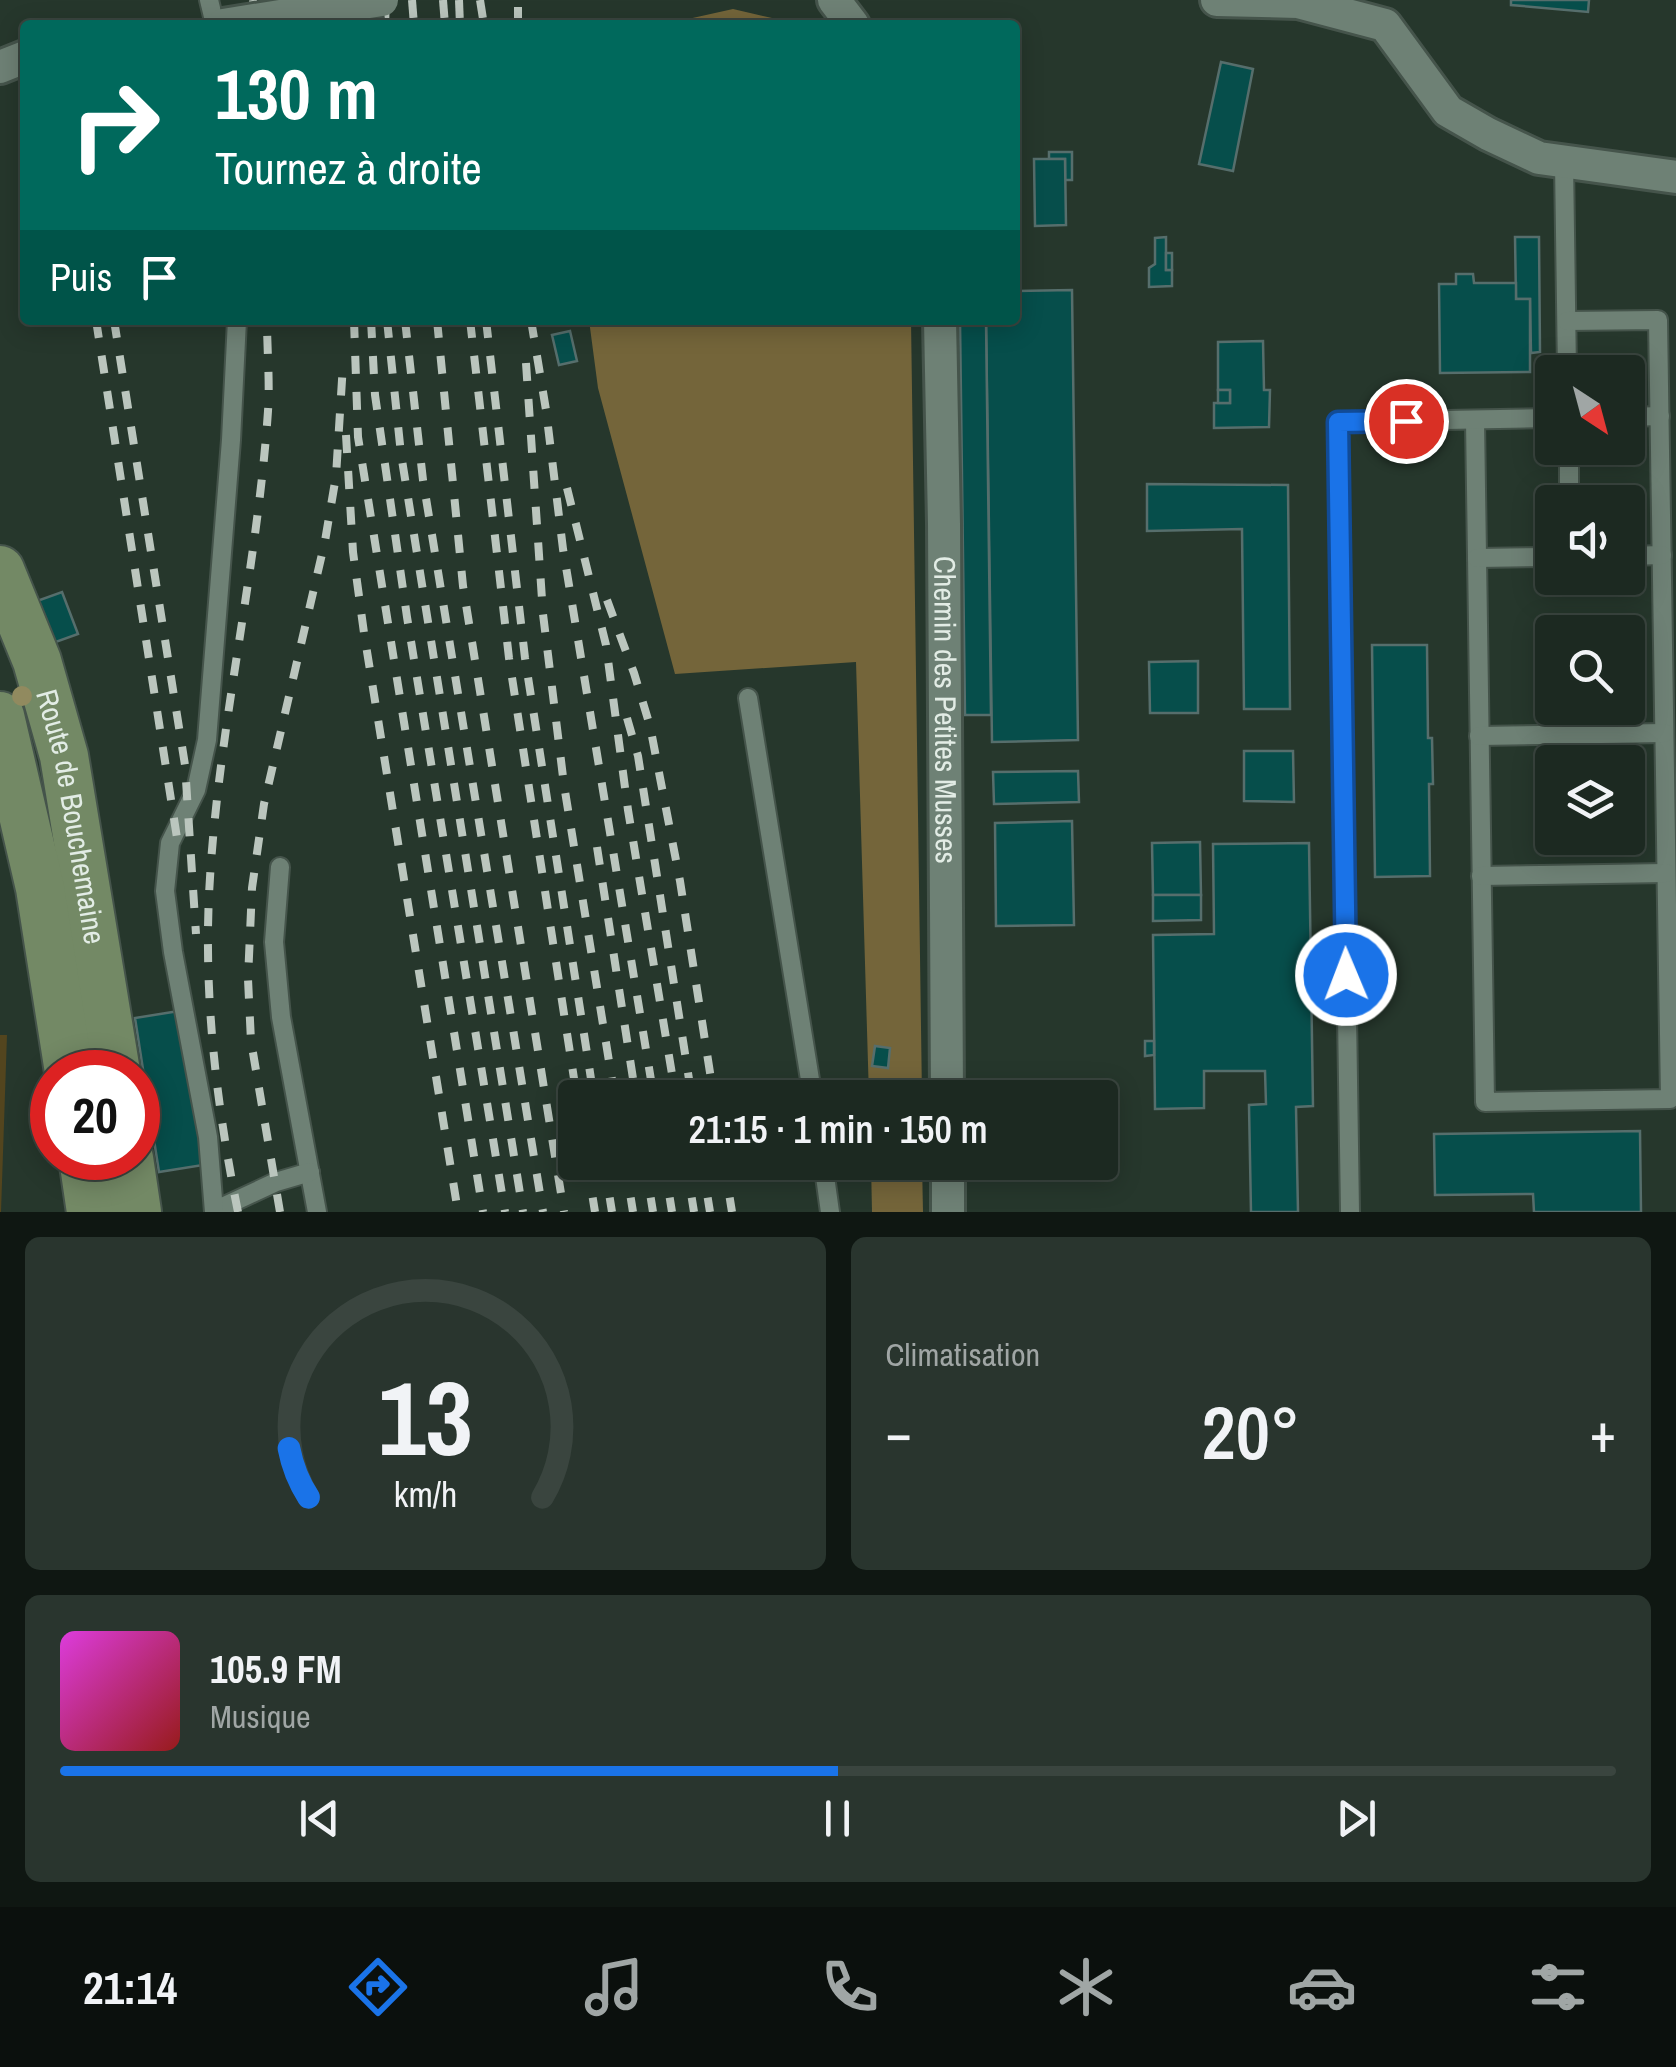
<!DOCTYPE html>
<html lang="fr">
<meta charset="utf-8">
<style>
body{margin:0;font-family:"Archivo Narrow",sans-serif;background:#29352e;color:#f1f3f6;height:100vh;display:flex;flex-direction:column;font-size:38px;white-space:nowrap}
*{box-sizing:border-box;margin:0}
p{font-size:32px;color:#a0a6a5}
.icon{flex:none;width:55px;height:55px;fill:none;stroke:currentColor;stroke-width:2;stroke-linecap:round;stroke-linejoin:round}
.map{position:relative;height:1212px;overflow:hidden}
.drawer{display:flex;flex-direction:column;gap:25px;padding:25px;background:#0f1712;flex:1}
.drawer>*{flex:none}
.banner{position:absolute;left:20px;top:20px;width:1000px;height:305px;border-radius:10px;box-shadow:0 5px 25px #0003,0 0 0 2px #3a453f;background:#00695c;color:#fff;overflow:hidden}
.needle{width:65px;rotate:144deg}
.tools{position:absolute;left:1535px;top:355px;display:grid;gap:20px}
.tools a{display:grid;place-items:center;width:110px;height:110px;border-radius:10px;background:#1c2921;box-shadow:0 5px 25px #0003,0 0 0 2px #3a453f;font-size:50px}
.speed{position:absolute;left:30px;top:1050px;display:flex;gap:20px;font-size:50px;font-weight:700;text-align:center}
.speed>*{display:grid;place-content:center;width:130px;height:130px;border-radius:50%;background:#1c2921;box-shadow:0 5px 25px #0003,0 0 0 2px #3a453f;line-height:1}
.speed .limit{border:15px solid #d22;background:#fff;color:#111}
.pin{position:absolute;display:grid;place-items:center;width:85px;height:85px;color:#fff;margin:-42px;border:5px solid #fff;border-radius:50%;box-shadow:0 2px 10px #0007}
.me{position:absolute;width:110px;margin:-55px;rotate:359deg;stroke-linejoin:round;filter:drop-shadow(0 0 8px #0008)}
.turn{display:flex;align-items:center;gap:35px;height:210px;padding:0 30px;font-size:45px}
.turn .icon{width:130px;height:130px;stroke-width:2.5}
.turn b{display:block;font-size:70px;line-height:85px}
.then{display:flex;align-items:center;height:95px;padding:0 30px;background:#0003;gap:20px;font-size:38px}
.big{font-size:75px;font-weight:600;line-height:1.1}
.drawer .widget{flex:1;display:flex;flex-direction:column;justify-content:center;gap:15px;min-width:0;padding:0 35px;border-radius:15px;background:#29352e}
.drawer .dial{align-items:center;gap:0}
.dial svg{height:260px;overflow:visible;fill:none;stroke:#3a453f;stroke-width:7;stroke-linecap:round;text-anchor:middle}
.dial text{fill:#f1f3f6;stroke:none}
.song{display:flex;align-items:center;gap:30px}
.cover{width:120px;height:120px;border-radius:15px;background:linear-gradient(135deg,hsl(300 70% 55%),hsl(0 70% 35%))}
.played{height:10px;border-radius:5px;background:linear-gradient(90deg,#1a73e8 50%,#3a453f 50%)}
.keys{display:flex;justify-content:space-around;direction:ltr}
.heat{display:flex;justify-content:space-between;align-items:center;font-size:55px;direction:ltr}
.drawer .tiles{flex:1;display:grid;gap:25px;grid-template-columns:1fr 1fr}
.widget:last-child{grid-column:span 2}
.trip{position:absolute;left:558px;top:1080px;width:560px;height:100px;border-radius:10px;background:#1c2921;box-shadow:0 5px 25px #0003,0 0 0 2px #3a453f;font-weight:600;line-height:100px;text-align:center}
.tab-bar{display:flex;height:160px;justify-content:space-around;align-items:center;background:#0b100d;color:#a0a6a5}
.tab-bar .icon{width:70px;height:70px}
.tab-bar .selected{color:#1a73e8}
.tab-bar b{font-size:45px;color:#f1f3f6}
.map>svg:first-child{display:block}
</style>
<div class="map">
<svg width="1676" height="1212" viewBox="0 0 1676 1212">
<rect width="100%" height="100%" fill="#26372c"/>
<polygon fill="#53451e" points="0,1035 7,1035 1,1212 0,1212"/>
<g fill="#74653a">
<polygon points="733,9 772,18 780,25 661,25"/>
<polygon points="589,320 911,320 922,1097 869,1097 856,662 675,674 598,388"/>
<polygon points="871,1163 922,1163 923,1212 872,1212"/>
</g>
<g fill="#064e4b" stroke="#566e6c" stroke-width="2.5">
<polygon points="1511,0 1589,0 1588,12 1511,5"/>
<polygon points="1221,62 1253,69 1233,171 1199,164"/>
<polygon points="1049,152 1072,152 1072,180 1065,180 1065,159 1049,159"/>
<polygon points="1034,159 1065,159 1066,225 1035,226"/>
<polygon points="1166,237 1166,270 1172,270 1172,286 1149,287 1149,268 1155,264 1155,238"/>
<polygon points="1515,237 1539,237 1540,352 1531,353 1530,299 1516,299"/>
<rect x="1166" y="253" width="6" height="17"/>
<polygon points="1456,274 1473,274 1474,283 1516,283 1516,299 1530,299 1530,372 1440,373 1439,284 1456,284"/>
<polygon points="1072,290 1078,740 992,742 986,320 1015,320 1015,291"/>
<polygon points="960,320 986,320 991,715 965,715"/>
<polygon points="570,331 577,361 559,365 552,335"/>
<polygon points="1263,341 1264,390 1270,390 1269,427 1214,428 1214,403 1230,403 1230,390 1218,390 1218,342"/>
<rect x="1218" y="390" width="12" height="13"/>
<polygon points="1147,484 1288,485 1290,709 1244,709 1242,529 1147,531"/>
<polygon points="62,592 78,634 53,643 37,601"/>
<polygon points="1372,645 1427,645 1428,738 1432,738 1433,784 1429,784 1430,876 1375,877"/>
<polygon points="1198,661 1198,713 1150,713 1149,662"/>
<polygon points="1244,751 1293,751 1294,802 1244,801"/>
<polygon points="1078,771 1079,802 994,804 993,772"/>
<polygon points="1072,821 1074,925 996,926 995,823"/>
<polygon points="1200,842 1201,895 1153,895 1152,843"/>
<polygon points="1309,843 1313,1106 1296,1107 1298,1212 1251,1212 1249,1105 1266,1104 1265,1071 1204,1071 1204,1108 1155,1109 1153,935 1214,934 1213,844"/>
<polygon points="1153,895 1201,895 1201,920 1153,921"/>
<polygon points="179,1011 203,1165 159,1172 135,1018"/>
<polygon points="1145,1041 1154,1041 1154,1055 1145,1056"/>
<polygon points="875,1046 890,1048 888,1068 872,1066"/>
<polygon points="1640,1131 1641,1212 1534,1212 1533,1194 1435,1195 1434,1134"/>
</g>
<g fill="none" stroke-linecap="round" stroke-linejoin="round">
<defs>
<g id="lane">
<polyline points="209,0 215,25"/>
<polyline points="1564,162 1567,372"/>
<polyline points="1628,417 1660,416"/>
<polyline points="1475,420 1485,1102 1670,1099 1658,320 1567,321"/>
<polyline points="1569,448 1569,502"/>
<polyline points="1628,556 1662,555"/>
<polyline points="1477,558 1552,557"/>
<polyline points="748,698 813,1098"/>
<polyline points="1479,736 1664,733"/>
<polyline points="280,867 274,942 281,1017 317,1212"/>
<polyline points="1481,876 1666,873"/>
<polyline points="823,1162 830,1212"/>
<polyline points="214,1211 276,1182 310,1172"/>
<polyline points="214,1212 208,1137 173,952 165,891 170,843 196,790 207,740 231,440 237,320"/>
<polyline points="1350,1212 1338,422 1552,418"/>
</g>
<g id="street">
<polyline points="834,0 853,25"/>
<polyline points="1217,0 1298,2 1385,25 1448,111 1488,134 1539,158 1676,177"/>
<polyline points="0,67 25,57"/>
<path id="s1" d="M940 320 944 524 947 1098"/>
<polyline points="948,1162 948,1212"/>
</g>
<g id="secondary">
<path id="s2" d="M0 570 37 661 64 756 116 1072"/>
<polyline points="0,716 40,888 69,1072"/>
<polyline points="83,1158 91,1212"/>
<polyline points="129,1158 137,1212"/>
</g>
</defs>
<use href="#lane" stroke="#45544b" stroke-width="22"/>
<use href="#street" stroke="#45544b" stroke-width="38"/>
<use href="#secondary" stroke="#45544b" stroke-width="52"/>
<use href="#lane" stroke="#6e8175" stroke-width="18"/>
<use href="#street" stroke="#6e8175" stroke-width="32"/>
<use href="#secondary" stroke="#738965" stroke-width="48"/>
<g stroke="#bbc6be" stroke-width="8" stroke-dasharray="18 18" stroke-linecap="butt">
<polyline points="253,0 256,25"/>
<polyline points="326,0 332,25"/>
<polyline points="412,0 414,25"/>
<polyline points="443,0 445,25"/>
<polyline points="459,0 460,25"/>
<polyline points="480,0 484,25"/>
<polyline points="367,25 369,0"/>
<polyline points="385,25 386,0"/>
<polyline points="518,25 518,0"/>
<polyline points="96,320 177,838"/>
<polyline points="114,320 185,765 196,934"/>
<polyline points="354,320 358,437 483,1212"/>
<polyline points="371,320 375,395 407,617 505,1212"/>
<polyline points="387,320 401,454 523,1212"/>
<polyline points="405,320 423,480 543,1212"/>
<polyline points="437,320 463,586 564,1212"/>
<polyline points="470,320 509,658 577,1098"/>
<polyline points="486,320 525,658 594,1098"/>
<polyline points="531,320 546,410 563,549 654,1098"/>
<polyline points="526,363 543,614 564,785 615,1098"/>
<polyline points="346,435 353,552 364,633 458,1212"/>
<polyline points="567,488 606,645 628,810 676,1098"/>
<polyline points="607,600 634,673 650,726 680,881 714,1098"/>
<polyline points="627,718 638,756 692,1098"/>
<polyline points="597,847 636,1098"/>
<polyline points="587,1162 595,1212"/>
<polyline points="604,1162 612,1212"/>
<polyline points="625,1162 633,1212"/>
<polyline points="645,1162 653,1212"/>
<polyline points="664,1162 672,1212"/>
<polyline points="686,1162 694,1212"/>
<polyline points="702,1162 710,1212"/>
<polyline points="724,1162 732,1212"/>
<path d="M238 1212C217 1108 204 1001 209 895 217 732 257 573 268 411 270 381 267 350 267 320"/>
<polyline points="280,1212 251,1041 248,979 252,888 264,804 325,541 336,476 343,364"/>
</g>
<defs>
<polyline id="street-bridge" points="223,25 382,0"/>
</defs>
<use href="#street-bridge" stroke="#45544b" stroke-width="38" stroke-linecap="butt"/>
<use href="#street-bridge" stroke="#6e8175" stroke-width="32"/>
</g>
<circle fill="#918a5f" cx="22" cy="696" r="10"/>
<g fill="none" stroke-linecap="round" stroke-linejoin="round">
<defs>
<polyline id="route" points="1346,975 1338,422 1406,421"/>
</defs>
<use href="#route" stroke="#114b97" stroke-width="25"/>
<use href="#route" stroke="#1a73e8" stroke-width="18"/>
</g>
<g text-anchor="middle" stroke-width="10" stroke-linejoin="round" paint-order="stroke">
<g font-size="30" fill="#e2ece5" stroke="#26372c">
<text dy="10" stroke="none"><textPath href="#s1" startOffset="390">Chemin des Petites Musses</textPath></text>
<text dy="10" stroke="none"><textPath href="#s2" startOffset="258">Route de Bouchemaine</textPath></text>
</g>
</g>
</svg>
<div class="tools">
<a><svg class="needle" viewBox="-14 -14 28 28"><path d="M0-13l5 13h-10z" fill="#e53935"/><path d="M0 13l5-13h-10z" fill="#a0a6a5"/></svg></a>
<a><svg class="icon" aria-label="sound" viewBox="0 0 24 24"><path d="M4 9h4l5-4v14l-5-4H4zM17 9q2 3 0 6"/></svg></a>
<a><svg class="icon" aria-label="search" viewBox="0 0 24 24"><circle cx="10" cy="10" r="6"/><path d="M15 15l6 6"/></svg></a>
<a><svg class="icon" aria-label="layers" viewBox="0 0 24 24"><path d="M12 4l9 5-9 5-9-5zM3 14l9 5 9-5"/></svg></a>
</div>
<div class="speed"><div class="limit">20</div></div>
<div class="pin" style="left:1406px;top:421px;background:#d93025"><svg class="icon" aria-label="arrive" viewBox="0 0 24 24"><path d="M6 21V4h12l-3 4 3 4H6"/></svg></div>
<svg class="me" style="left:1346px;top:975px" viewBox="-20 -20 40 40"><circle r="17" fill="#1a73e8" stroke="#fff" stroke-width="3"/><path d="M0-11L8 9 0 5-8 9z" fill="#fff"/></svg>
<div class="trip">21:15 · 1 min · 150 m</div>
<div class="banner">
<div class="turn"><svg class="icon" aria-label="right" viewBox="0 0 24 24"><path d="M7 20v-9h11M14 6l5 5-5 5"/></svg><div><b>130 m</b>Tournez à droite</div></div>
<div class="then">Puis<svg class="icon" aria-label="arrive" viewBox="0 0 24 24"><path d="M6 21V4h12l-3 4 3 4H6"/></svg></div>
</div>
</div>
<section class="drawer">
<div class="tiles">
<div class="widget dial"><svg viewBox="0 0 100 80">
<path d="M14 69A42 42 0 1 1 86 69"/>
<path d="M14 69A42 42 0 0 1 8 54" stroke="#1a73e8"/>
<text x="50" y="56" font-size="32" font-weight="700">13</text>
<text x="50" y="72" font-size="11">km/h</text>
</svg></div>
<div class="widget"><p>Climatisation</p>
<div class="heat"><a>−</a><b class="big">20°</b><a>+</a></div>
</div>
<div class="widget">
<div class="song"><i class="cover"></i><div><b>105.9 FM</b><p>Musique</p></div></div>
<div class="played"></div>
<div class="keys"><svg class="icon" aria-label="previous" viewBox="0 0 24 24"><path d="M18 5L8 12l10 7zM5 5v14"/></svg><svg class="icon" aria-label="pause" viewBox="0 0 24 24"><path d="M8 5v14M16 5v14"/></svg><svg class="icon" aria-label="next" viewBox="0 0 24 24"><path d="M6 5l10 7-10 7zM19 5v14"/></svg></div>
</div>
</div>
</section>
<nav class="tab-bar">
<b>21:14</b>
<svg class="icon selected" aria-label="directions" viewBox="0 0 24 24"><path d="M12 3l9 9-9 9-9-9zM9 14v-3h6M13 9l2 2-2 2"/></svg>
<svg class="icon" aria-label="music" viewBox="0 0 24 24"><path d="M9 18V5l10-2v13"/><circle cx="6" cy="18" r="3"/><circle cx="16" cy="16" r="3"/></svg>
<svg class="icon" aria-label="phone" viewBox="0 0 24 24"><path d="M5 4h4l2 5-3 2q2 4 5 5l2-3 5 2v4C11 20 4 13 5 4z"/></svg>
<svg class="icon" aria-label="climate" viewBox="0 0 24 24"><path d="M12 3v18M4 7l16 10M4 17L20 7"/></svg>
<svg class="icon" aria-label="car" viewBox="0 0 24 24"><path d="M5 17H2v-5l4-1 3-4h7l3 4 3 1v5h-3M9 17h6M6 11h13"/><circle cx="7" cy="17" r="2"/><circle cx="17" cy="17" r="2"/></svg>
<svg class="icon" aria-label="filters" viewBox="0 0 24 24"><path d="M4 7h16M4 17h16"/><circle cx="9" cy="7" r="2"/><circle cx="15" cy="17" r="2"/></svg>
</nav>
